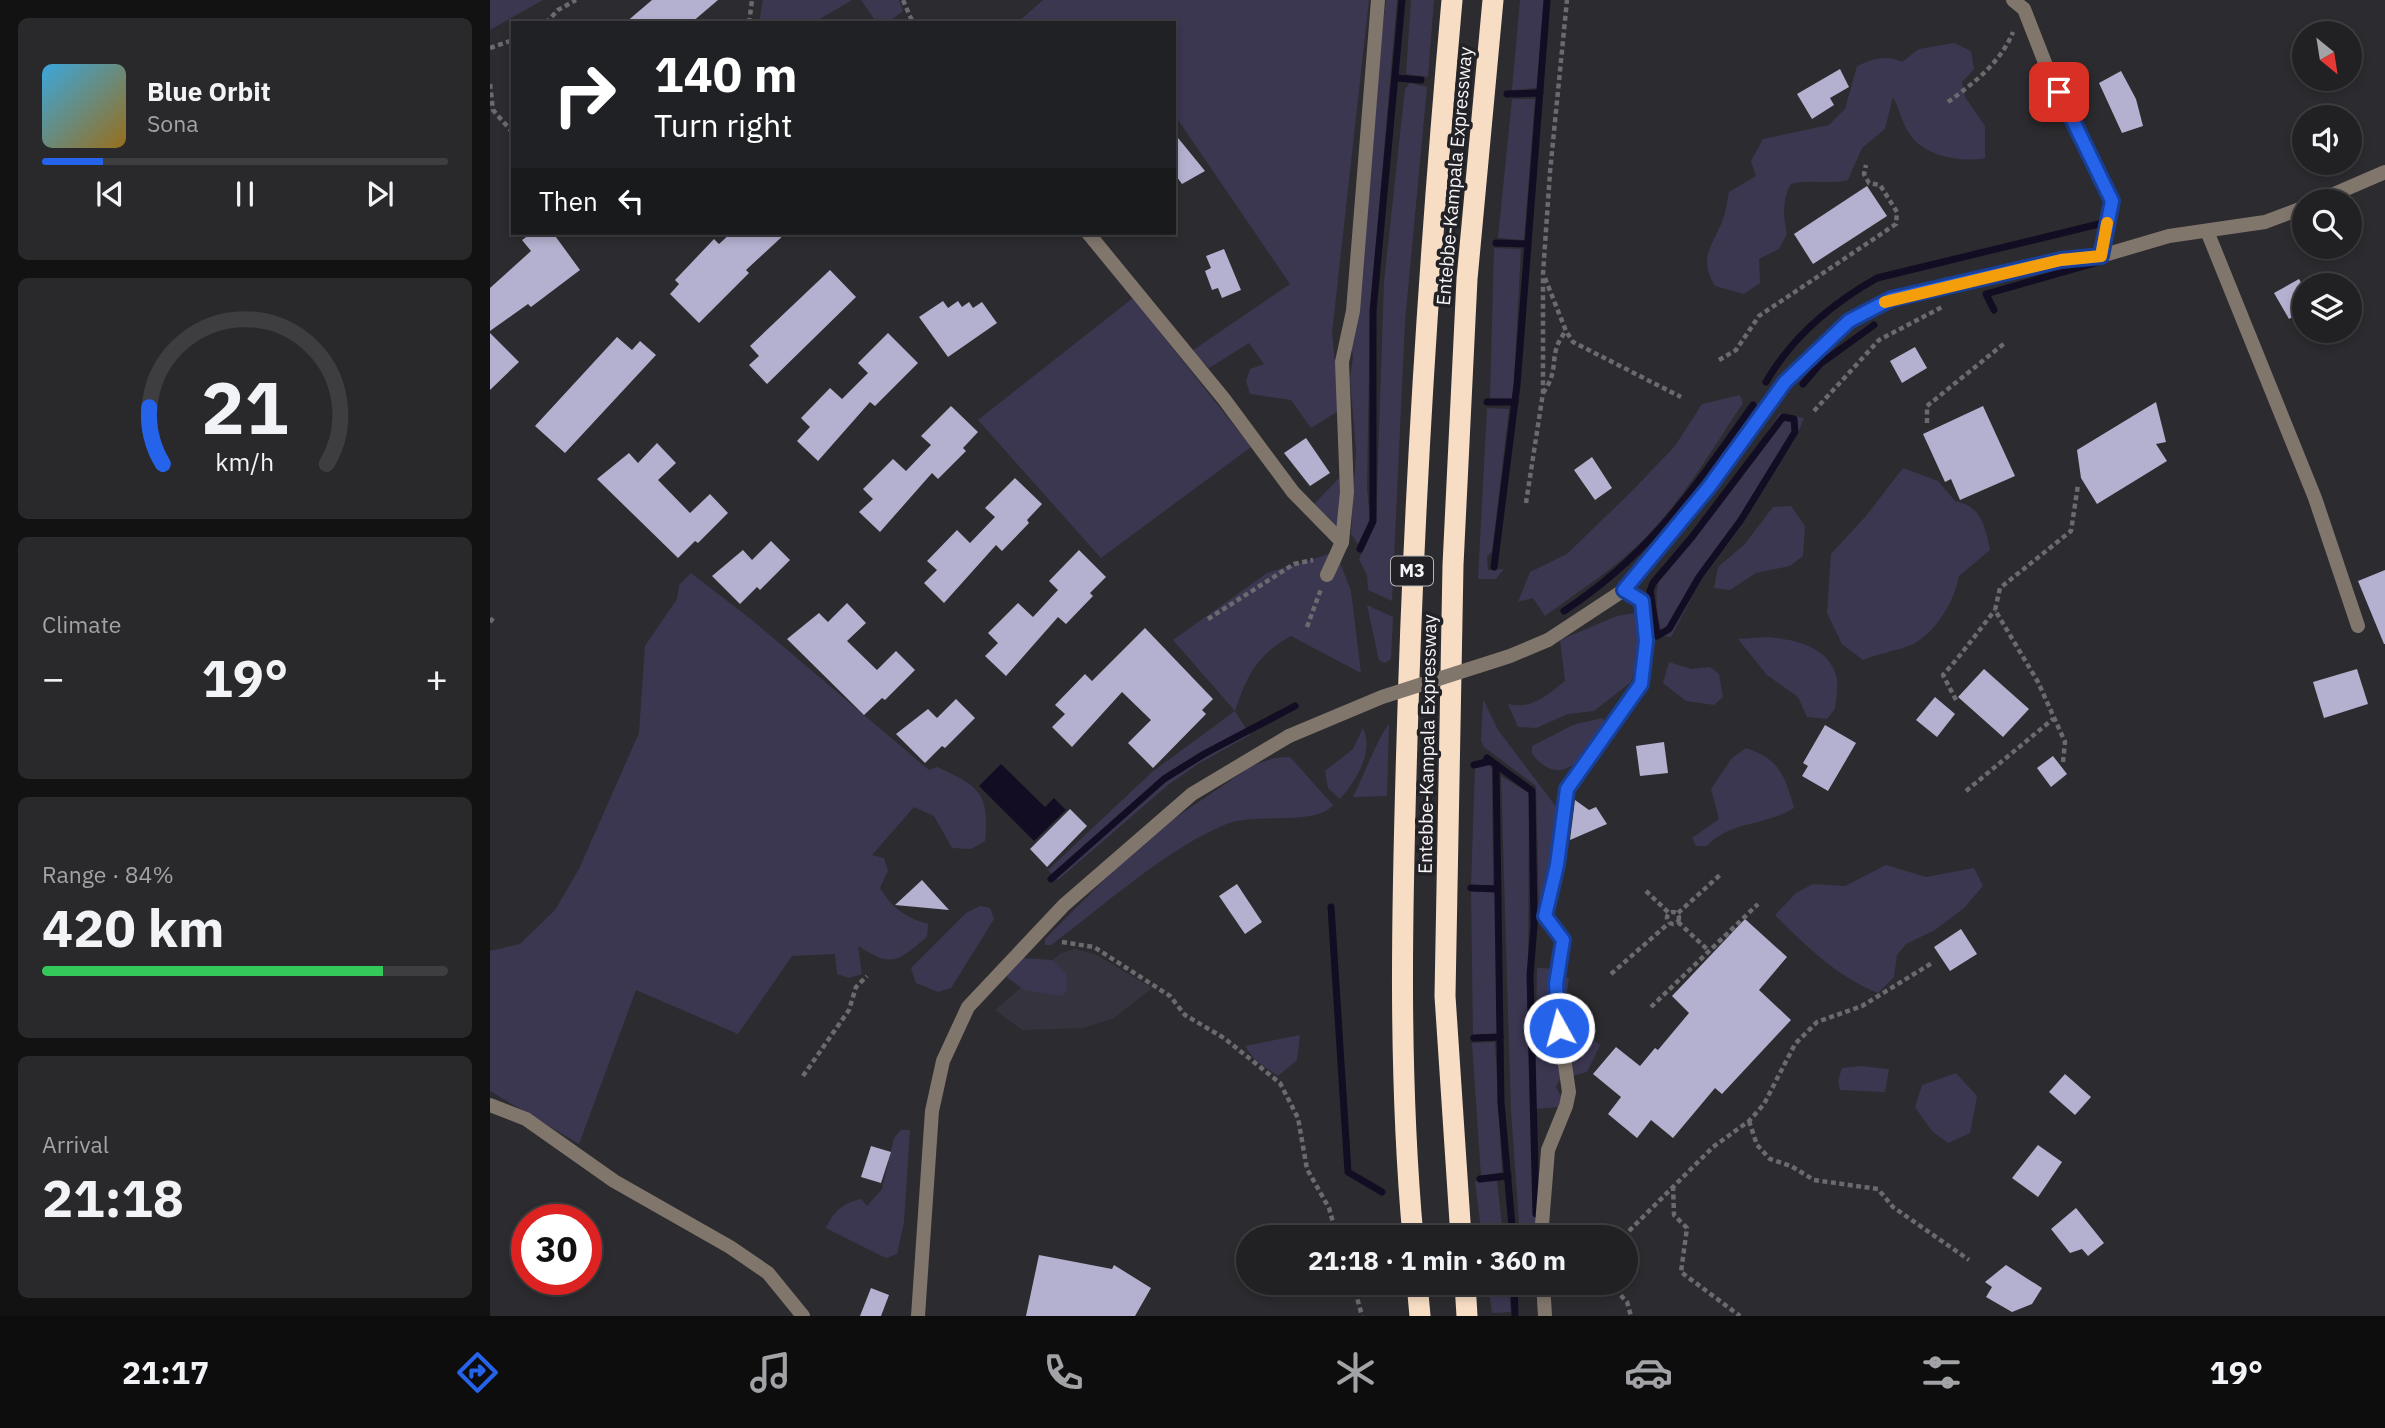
<!DOCTYPE html>
<meta charset="utf-8">
<style>
body{margin:0;font-family:"IBM Plex Sans",sans-serif;background:#29282b;color:#f1f3f6;height:100vh;display:flex;flex-direction:column;font-size:26px;white-space:nowrap}
*{box-sizing:border-box;margin:0}
p{font-size:23px;color:#a2a3a6}
.icon{flex:none;width:38px;height:38px;fill:none;stroke:currentColor;stroke-width:2;stroke-linecap:round;stroke-linejoin:round}
.map{position:relative;flex:1;overflow:hidden}
.sheet{display:flex;flex-direction:column;gap:18px;padding:18px;background:#121213;width:490px}
.sheet>*{flex:none}
.banner{position:absolute;left:21px;top:21px;width:665px;height:214px;border-radius:0px;box-shadow:0 4px 10px #0003,0 0 0 2px #3e3e41;background:#202124;color:#fff;overflow:hidden}
.needle{width:46px;rotate:150deg}
.fabs{position:absolute;left:1802px;top:21px;display:grid;gap:14px}
.fabs a{display:grid;place-items:center;width:70px;height:70px;border-radius:50%;background:#212023;box-shadow:0 4px 10px #0003,0 0 0 2px #3e3e41;font-size:35px}
.speed{position:absolute;left:21px;top:1204px;display:flex;gap:14px;font-size:35px;font-weight:700;text-align:center}
.speed>*{display:grid;place-content:center;width:91px;height:91px;border-radius:50%;background:#212023;box-shadow:0 4px 10px #0003,0 0 0 2px #3e3e41;line-height:1}
.speed .limit{border:10px solid #d22;background:#fff;color:#111}
.pin{position:absolute;display:grid;place-items:center;width:60px;height:60px;color:#fff;margin:-30px;border-radius:14px;box-shadow:0 4px 10px #0006}
.me{position:absolute;width:77px;margin:-38px;rotate:353deg;stroke-linejoin:round;filter:drop-shadow(0 0 5px #0008)}
.turn{display:flex;align-items:center;gap:24px;height:147px;padding:0 28px;font-size:32px}
.turn .icon{width:91px;height:91px;stroke-width:2.5}
.turn b{display:block;font-size:49px;line-height:60px}
.then{display:flex;align-items:center;height:66px;padding:0 28px;background:#0003;gap:14px;font-size:26px}
.big{font-size:52px;font-weight:700;line-height:1.1}
.sheet .tile{flex:1;display:flex;flex-direction:column;justify-content:center;gap:10px;min-width:0;padding:0 24px;border-radius:10px;background:#29282b}
.sheet .dial{align-items:center;gap:0}
.dial svg{height:182px;overflow:visible;fill:none;stroke:#3e3e41;stroke-width:7;stroke-linecap:round;text-anchor:middle}
.dial text{fill:#f1f3f6;stroke:none}
.song{display:flex;align-items:center;gap:21px}
.cover{width:84px;height:84px;border-radius:10px;background:linear-gradient(135deg,hsl(200 70% 55%),hsl(40 70% 35%))}
.played{height:7px;border-radius:4px;background:linear-gradient(90deg,#2563eb 15%,#3e3e41 15%)}
.keys{display:flex;justify-content:space-around;direction:ltr}
.heat{display:flex;justify-content:space-between;align-items:center;font-size:38px;direction:ltr}
.charge{height:10px;border-radius:5px;background:linear-gradient(90deg,#34c759 84%,#3e3e41 0)}
.trip{position:absolute;left:746px;top:1225px;width:402px;height:70px;border-radius:35px;background:#212023;box-shadow:0 4px 10px #0003,0 0 0 2px #3e3e41;font-weight:700;line-height:70px;text-align:center}
.dock{display:flex;height:112px;justify-content:space-around;align-items:center;background:#0d0d0e;color:#a2a3a6}
.dock .icon{width:49px;height:49px}
.dock .on{color:#2563eb}
.dock b{font-size:32px;color:#f1f3f6}
main{display:flex;flex:1;min-height:0}
.map>svg:first-child{display:block}
</style>
<main>
<section class="sheet">
<div class="tile">
<div class="song"><i class="cover"></i><div><b>Blue Orbit</b><p>Sona</p></div></div>
<div class="played"></div>
<div class="keys"><svg class="icon" aria-label="previous" viewBox="0 0 24 24"><path d="M18 5L8 12l10 7zM5 5v14"/></svg><svg class="icon" aria-label="pause" viewBox="0 0 24 24"><path d="M8 5v14M16 5v14"/></svg><svg class="icon" aria-label="next" viewBox="0 0 24 24"><path d="M6 5l10 7-10 7zM19 5v14"/></svg></div>
</div>
<div class="tile dial"><svg viewBox="0 0 100 80">
<path d="M14 69A42 42 0 1 1 86 69"/>
<path d="M14 69A42 42 0 0 1 8 44" stroke="#2563eb"/>
<text x="50" y="56" font-size="32" font-weight="700">21</text>
<text x="50" y="72" font-size="11">km/h</text>
</svg></div>
<div class="tile"><p>Climate</p>
<div class="heat"><a>−</a><b class="big">19°</b><a>+</a></div>
</div>
<div class="tile"><p>Range · 84%</p><b class="big">420 km</b><div class="charge"></div></div>
<div class="tile"><p>Arrival</p><b class="big">21:18</b></div>
</section>
<div class="map">
<svg width="1895" height="1316" viewBox="0 0 1895 1316">
<rect width="100%" height="100%" fill="#2c2b2f"/>
<polygon fill="#35343e" points="585,949 605,954 662,988 624,1018 594,1028 532,1030 505,1010 571,953"/>
<g fill="#3c3751">
<polygon points="0,0 53,0 0,30"/>
<polygon points="273,0 362,0 323,23 269,23"/>
<polygon points="371,0 409,0 413,11 397,23 387,23"/>
<polygon points="553,0 879,0 842,333 850,410 821,428 801,400 760,394 756,381 760,369 774,364 759,343 719,368 702,351 800,284 684,114 684,23 527,23"/>
<polygon points="896,0 907,0 880,313 877,488 880,520 868,544 861,534 866,451 860,379 863,357 857,320"/>
<polygon points="921,0 944,0 938,77 916,74"/>
<polygon points="1030,0 1054,0 1047,88 1022,90"/>
<path d="M1464 43 1481 51 1484 69 1472 82 1475 97 1495 126V158C1471 163 1433 156 1419 133 1412 123 1409 108 1403 97L1395 129 1372 148 1358 180C1338 185 1321 179 1301 184 1292 200 1293 216 1297 234L1289 249 1269 259 1270 283 1254 294 1225 286C1207 255 1224 245 1233 219 1236 211 1237 201 1239 192L1266 176 1261 161 1273 139 1339 125 1355 109 1367 66C1382 59 1397 54 1412 62L1429 49Z"/>
<polygon points="920,83 937,87 915,322 902,601 878,590 877,575 869,559 886,523 894,282 915,89"/>
<polygon points="1022,99 1045,99 1034,240 1008,238"/>
<polygon points="1004,248 1031,249 1023,399 1000,398"/>
<polygon points="643,298 761,447 611,558 488,420"/>
<path d="M1250 395 1253 403C1223 448 1194 498 1156 537 1126 568 1090 590 1055 616L1043 598 1028 602 1040 572 1077 554 1142 491 1185 446 1212 404Z"/>
<polygon points="997,408 1019,409 1002,552 997,556 998,570 1014,569 1006,579 988,579"/>
<path d="M1290 413 1314 418 1307 436 1253 524 1210 582 1181 637 1174 636C1166 619 1163 591 1172 574L1225 510Z"/>
<path d="M1413 468 1448 481 1465 501C1492 506 1495 527 1500 550L1469 576C1465 599 1447 631 1425 643 1413 650 1388 653 1373 660L1352 644 1337 613 1341 554 1376 516Z"/>
<polygon points="852,475 849,530 824,504"/>
<polygon points="1301,506 1315,526 1313,556 1300,566 1266,573 1240,590 1224,588 1228,567 1254,545 1283,507"/>
<path d="M846 552 861 591 871 673 801 636C767 655 757 675 745 711L760 735 708 764 678 785 568 880 558 870 662 772 745 711 683 640 777 573Z"/>
<path d="M201 573 262 620 439 770 447 767C489 786 500 793 495 841L481 849 462 848 444 816 424 807 382 855 394 858 398 871 390 888C403 909 415 917 438 924L437 937C406 962 403 968 368 946L372 974 359 978 347 974 345 954 302 956 248 1034 146 990 89 1144 0 1091V951L30 944 65 910 89 869 149 733 155 646 187 599 189 585Z"/>
<polygon points="877,605 903,617 901,659 895,663 889,660"/>
<path d="M1145 613C1158 629 1145 664 1141 682L1104 711 1078 714 1046 728 1028 727 1018 704C1042 710 1057 695 1075 681L1070 640 1127 616Z"/>
<path d="M1276 637C1302 639 1337 645 1346 675 1349 684 1346 699 1345 709L1337 719 1317 717 1308 697 1277 675 1248 639Z"/>
<polygon points="1179,662 1201,669 1220,667 1229,674 1233,697 1224,705 1196,701 1173,683"/>
<polygon points="993,699 1008,730 1070,812 1064,853 1049,915 1046,786 994,747 991,741"/>
<path d="M1112 718 1116 722C1098 750 1075 794 1042 754V746L1083 725Z"/>
<path d="M899 724 897 796 863 797C870 783 892 730 899 724Z"/>
<path d="M873 728C884 752 866 781 850 799L838 788 835 771 863 749Z"/>
<path d="M1256 748C1289 759 1295 775 1304 808 1276 826 1239 821 1217 846H1206L1202 838 1229 819 1221 789 1242 758Z"/>
<path d="M800 757 843 805C826 826 764 813 739 823 678 847 614 906 561 945H555V939L634 860 682 820 762 766 784 758Z"/>
<polygon points="999,764 1002,769 1003,885 981,885 985,767"/>
<polygon points="1011,776 1039,793 1038,995 1044,1172 1049,1172 1049,1237 1030,1237 1021,1111"/>
<path d="M1396 865 1436 877 1484 868 1493 886 1474 908 1445 930 1416 944 1407 955 1404 977 1388 993C1346 976 1316 946 1285 915L1306 893 1323 884 1355 886Z"/>
<polygon points="981,891 1005,892 1007,1034 983,1035"/>
<polygon points="490,906 500,908 504,919 461,988 448,992 426,983 421,968 476,913"/>
<polygon points="533,958 562,960 576,974 577,989 572,996 534,990 517,977 519,963"/>
<path d="M1047 968 1069 969 1079 979C1072 1011 1087 1025 1110 1045L1097 1072 1070 1079 1066 1087 1071 1097 1069 1107 1045 1109Z"/>
<polygon points="810,1035 807,1060 788,1076 765,1060 755,1046"/>
<polygon points="1005,1042 1012,1172 991,1176 982,1043"/>
<polygon points="1370,1066 1399,1069 1395,1092 1350,1090 1348,1081 1352,1068"/>
<polygon points="1466,1073 1487,1096 1480,1133 1458,1143 1442,1131 1425,1107 1432,1085"/>
<path d="M411 1130H420L414 1222 407 1254 396 1258 336 1228C344 1211 353 1203 371 1199L377 1206 392 1189 404 1138Z"/>
<polygon points="1007,1181 1013,1235 1003,1233 1003,1237 992,1237 985,1181"/>
<polygon points="998,1283 1018,1283 1021,1312 1002,1313"/>
</g>
<polygon fill="#120d23" points="511,764 555,807 564,798 576,810 544,841 489,786"/>
<g fill="none" stroke-linecap="round" stroke-linejoin="round">
<g stroke="#120d23" stroke-width="7">
<polyline points="906,78 931,80"/>
<polyline points="1017,94 1050,93"/>
<polyline points="1006,243 1038,244"/>
<polyline points="1504,310 1496,294 1612,261"/>
<path d="M1276 382C1302 337 1341 304 1387 278L1613 223"/>
<polyline points="1313,384 1330,364 1384,325"/>
<polyline points="997,402 1025,402"/>
<polygon points="1293,417 1304,419 1305,432 1251,520 1209,577 1179,629 1167,636 1160,591 1163,583 1202,537"/>
<polyline points="870,549 883,521 883,311 912,0"/>
<polyline points="1004,567 1027,385 1057,0"/>
<path d="M1074 611C1162 553 1203 489 1263 405"/>
<polyline points="997,758 1042,791 1044,926 1040,975 1046,1214"/>
<polyline points="984,765 1001,761"/>
<polyline points="1006,766 1011,1103 1023,1237"/>
<polyline points="561,879 674,779 714,754 805,706"/>
<polyline points="981,888 1007,889"/>
<polyline points="841,907 858,1172 892,1192"/>
<polyline points="984,1038 1010,1037"/>
<polyline points="990,1179 1018,1176"/>
<polyline points="1024,1283 1025,1316"/>
</g>
</g>
<g fill="#b4b0cf">
<polygon points="162,0 228,0 201,23 135,23"/>
<polygon points="1350,69 1359,87 1340,98 1344,105 1322,119 1307,94"/>
<polygon points="1631,71 1646,99 1653,126 1632,133 1609,83"/>
<polygon points="684,133 715,171 692,184 684,173"/>
<polygon points="1377,186 1397,216 1323,264 1304,234"/>
<polygon points="42,233 63,233 90,270 41,307 38,304 0,331 0,288 41,251 32,240"/>
<polygon points="241,233 296,233 256,270 259,273 209,323 180,294 189,284 185,280 224,239 229,244"/>
<polygon points="734,249 751,290 732,298 728,288 722,290 715,271 721,268 716,256"/>
<polygon points="340,270 366,297 277,384 259,365 269,356 260,346"/>
<polygon points="1809,279 1815,289 1815,310 1799,319 1784,293"/>
<polygon points="453,301 458,308 468,301 472,307 479,302 483,308 492,302 507,323 458,357 429,317"/>
<polygon points="0,333 29,362 0,390"/>
<polygon points="398,333 428,363 385,406 380,402 328,461 307,441 320,427 311,418 340,388 352,399 378,373 368,363"/>
<polygon points="127,337 142,350 150,341 166,355 75,453 45,426"/>
<polygon points="1425,347 1437,368 1412,383 1400,361"/>
<polygon points="1666,402 1676,442 1666,444 1677,461 1607,504 1591,478 1587,450"/>
<polygon points="461,406 488,432 473,448 476,451 448,479 442,473 390,532 369,512 383,499 373,489 403,459 416,471 441,445 431,436"/>
<polygon points="1493,406 1525,476 1470,500 1461,479 1455,482 1433,434"/>
<polygon points="816,438 840,473 820,486 794,453"/>
<polygon points="167,443 186,463 168,480 200,513 220,494 238,513 208,543 205,541 188,558 107,479 139,453 148,463"/>
<polygon points="1102,457 1122,488 1105,500 1084,470"/>
<polygon points="525,478 552,504 537,520 539,523 512,551 506,545 454,603 434,583 447,570 437,561 467,530 480,543 505,517 495,508"/>
<polygon points="281,541 300,560 270,590 267,587 250,604 222,576 253,550 262,560"/>
<polygon points="589,550 616,577 600,593 603,596 576,624 568,617 516,676 495,656 508,643 498,633 528,603 543,617 568,590 559,581"/>
<polygon points="1895,570 1895,644 1894,644 1868,581"/>
<polygon points="357,603 376,623 357,641 387,670 406,651 425,670 395,700 392,698 374,715 297,639 329,613 338,622"/>
<polygon points="655,628 723,699 712,710 716,714 663,768 638,743 661,720 632,692 582,747 562,727 575,714 565,705 595,674 602,681"/>
<polygon points="1494,669 1539,709 1513,737 1468,697"/>
<polygon points="1867,669 1878,704 1834,718 1823,682"/>
<polygon points="1445,697 1465,714 1447,737 1426,720"/>
<polygon points="466,699 485,718 455,748 452,746 435,763 406,734 438,709 447,718"/>
<polygon points="1335,725 1366,743 1338,791 1312,776 1318,766 1313,763"/>
<polygon points="1174,742 1178,773 1150,776 1146,746"/>
<polygon points="1563,756 1577,774 1561,787 1547,768"/>
<polygon points="1085,800 1099,810 1106,807 1117,824 1080,840"/>
<polygon points="580,809 597,826 557,867 540,849"/>
<polygon points="432,880 459,910 405,905"/>
<polygon points="747,884 772,922 755,934 729,896"/>
<polygon points="1255,919 1297,957 1269,990 1301,1020 1232,1094 1225,1088 1183,1138 1161,1120 1147,1138 1118,1114 1131,1097 1103,1074 1126,1047 1150,1066 1165,1048 1168,1050 1199,1013 1182,996"/>
<polygon points="1471,929 1487,954 1460,971 1444,947"/>
<polygon points="1575,1074 1601,1097 1585,1115 1559,1092"/>
<polygon points="1548,1145 1572,1162 1548,1197 1522,1178"/>
<polygon points="381,1146 401,1152 391,1183 371,1177"/>
<polygon points="1586,1208 1614,1243 1598,1256 1592,1249 1580,1253 1561,1229"/>
<polygon points="549,1255 622,1269 624,1265 661,1288 645,1316 536,1316"/>
<polygon points="1516,1265 1552,1288 1542,1304 1522,1312 1496,1297 1502,1287 1495,1282"/>
<polygon points="381,1288 399,1295 391,1316 370,1316"/>
</g>
<g fill="none" stroke-linecap="round" stroke-linejoin="round">
<g stroke="#6b6a6e" stroke-width="4.5" stroke-dasharray="5 3.5" stroke-linecap="butt">
<polyline points="413,0 423,23"/>
<polyline points="56,23 68,10 86,0"/>
<polyline points="259,23 262,0"/>
<polyline points="0,48 23,40"/>
<polyline points="0,84 3,110 23,133"/>
<path d="M1458 102C1484 83 1511 62 1523 32"/>
<polyline points="1055,278 1076,331 1083,342 1191,397"/>
<polyline points="1229,360 1246,350 1269,316 1406,224 1407,212 1390,185 1379,183 1374,174 1376,165"/>
<path d="M1053 393C1072 366 1056 356 1076 331"/>
<polyline points="1324,411 1389,340 1454,306"/>
<polyline points="1437,423 1437,406 1516,342"/>
<polyline points="1036,503 1053,393 1053,274 1060,172 1077,0"/>
<polyline points="718,619 804,564 823,560"/>
<polyline points="0,622 4,617"/>
<polyline points="817,627 831,589"/>
<path d="M1466 700 1453 675C1472 654 1487 633 1505 610"/>
<polyline points="1573,762 1575,742 1548,682 1505,610 1510,588 1581,531 1588,485"/>
<polyline points="1476,791 1563,719"/>
<polyline points="1156,891 1179,913"/>
<circle cx="1183" cy="918" r="6"/>
<polyline points="1188,913 1230,875"/>
<polyline points="1188,922 1219,951"/>
<polyline points="572,942 604,947 680,996 695,1015 734,1038 790,1083 808,1118 817,1169 839,1208 847,1237"/>
<polyline points="1121,974 1179,923"/>
<polyline points="1161,1007 1268,904"/>
<polyline points="313,1076 359,1010 366,987 377,976"/>
<polyline points="1259,1121 1267,1145 1280,1159 1301,1166 1324,1180 1388,1189 1403,1207 1479,1260"/>
<polyline points="1183,1186 1184,1215 1197,1228 1191,1272 1250,1316"/>
<polyline points="1133,1237 1223,1147 1259,1121 1274,1104 1305,1044 1327,1022 1372,1006 1442,963"/>
<polyline points="863,1283 872,1316"/>
<polyline points="1119,1283 1137,1302 1141,1316"/>
</g>
<g stroke="#80766c" stroke-width="14">
<polyline points="1523,0 1534,9 1559,73 1622,201 1611,256"/>
<polyline points="1828,201 1895,172"/>
<polyline points="1717,231 1825,498 1868,626"/>
<polyline points="598,233 734,399 803,492 852,542"/>
<polyline points="837,575 852,542 857,492 852,362 863,311 888,0"/>
<polyline points="1058,640 1134,590 1219,487 1295,382 1359,322 1401,298 1571,260 1611,256 1679,236 1775,222 1815,207"/>
<polyline points="0,1105 36,1119 124,1181 240,1247 278,1273 313,1316"/>
<polyline points="1051,1237 1058,1150 1076,1106 1079,1092 1065,995 1073,940 1055,916 1067,865 1077,789 1151,684 1156,641 1152,601 1134,590"/>
<polyline points="1053,1283 1055,1316"/>
<polyline points="428,1316 442,1111 453,1061 478,1007 574,905 702,794 799,736"/>
</g>
<g stroke="#f7ddc4" stroke-width="21">
<path d="M923 1237C908 1071 912 906 917 740 924 493 940 246 962 0"/>
<polyline points="971,1237 955,996 963,565 977,279 1003,0"/>
<polyline points="927,1283 930,1316"/>
<polyline points="975,1283 977,1316"/>
</g>
<polyline stroke="#80766c" stroke-width="14" points="799,736 892,697 1020,656 1058,640"/>
</g>
<g fill="none" stroke-linecap="round" stroke-linejoin="round">
<defs>
<polyline id="route" points="1069,1028 1066,984 1073,940 1055,916 1067,865 1077,789 1151,684 1156,641 1152,601 1134,590 1219,487 1295,382 1359,321 1401,299 1571,260 1611,256 1622,201 1569,92"/>
</defs>
<use href="#route" stroke="#184099" stroke-width="18"/>
<use href="#route" stroke="#2563eb" stroke-width="12"/>
<polyline stroke="#f59e0b" stroke-width="12" points="1395,302 1571,260 1611,256 1617,223"/>
</g>
<g text-anchor="middle" stroke-width="7" stroke-linejoin="round" paint-order="stroke">
<rect fill="#222125" stroke="#b6b5b8" stroke-width="2" x="901" y="556.5" width="42" height="29" rx="5"/>
<g font-size="18" font-weight="bold" fill="#f5f4f7">
<text x="922" y="577">M3</text>
</g>
<g font-size="19" fill="#f5f4f7" stroke="#222125">
<text transform="translate(964 176) rotate(-85)" y="7">Entebbe-Kampala Expressway</text>
<text transform="translate(937 744) rotate(-89)" y="7">Entebbe-Kampala Expressway</text>
</g>
</g>
</svg>
<div class="fabs">
<a><svg class="needle" viewBox="-14 -14 28 28"><path d="M0-13l5 13h-10z" fill="#e53935"/><path d="M0 13l5-13h-10z" fill="#a2a3a6"/></svg></a>
<a><svg class="icon" aria-label="sound" viewBox="0 0 24 24"><path d="M4 9h4l5-4v14l-5-4H4zM17 9q2 3 0 6"/></svg></a>
<a><svg class="icon" aria-label="search" viewBox="0 0 24 24"><circle cx="10" cy="10" r="6"/><path d="M15 15l6 6"/></svg></a>
<a><svg class="icon" aria-label="layers" viewBox="0 0 24 24"><path d="M12 4l9 5-9 5-9-5zM3 14l9 5 9-5"/></svg></a>
</div>
<div class="speed"><div class="limit">30</div></div>
<div class="pin" style="left:1569px;top:92px;background:#d93025"><svg class="icon" aria-label="arrive" viewBox="0 0 24 24"><path d="M6 21V4h12l-3 4 3 4H6"/></svg></div>
<svg class="me" style="left:1069px;top:1028px" viewBox="-20 -20 40 40"><circle r="17" fill="#2563eb" stroke="#fff" stroke-width="3"/><path d="M0-11L8 9 0 5-8 9z" fill="#fff"/></svg>
<div class="trip">21:18 · 1 min · 360 m</div>
<div class="banner">
<div class="turn"><svg class="icon" aria-label="right" viewBox="0 0 24 24"><path d="M7 20v-9h11M14 6l5 5-5 5"/></svg><div><b>140 m</b>Turn right</div></div>
<div class="then">Then<svg class="icon" aria-label="left" viewBox="0 0 24 24"><path d="M17 20v-9H6M10 6l-5 5 5 5"/></svg></div>
</div>
</div>
</main>
<nav class="dock">
<b>21:17</b>
<svg class="icon on" aria-label="directions" viewBox="0 0 24 24"><path d="M12 3l9 9-9 9-9-9zM9 14v-3h6M13 9l2 2-2 2"/></svg>
<svg class="icon" aria-label="music" viewBox="0 0 24 24"><path d="M9 18V5l10-2v13"/><circle cx="6" cy="18" r="3"/><circle cx="16" cy="16" r="3"/></svg>
<svg class="icon" aria-label="phone" viewBox="0 0 24 24"><path d="M5 4h4l2 5-3 2q2 4 5 5l2-3 5 2v4C11 20 4 13 5 4z"/></svg>
<svg class="icon" aria-label="climate" viewBox="0 0 24 24"><path d="M12 3v18M4 7l16 10M4 17L20 7"/></svg>
<svg class="icon" aria-label="car" viewBox="0 0 24 24"><path d="M5 17H2v-5l4-1 3-4h7l3 4 3 1v5h-3M9 17h6M6 11h13"/><circle cx="7" cy="17" r="2"/><circle cx="17" cy="17" r="2"/></svg>
<svg class="icon" aria-label="filters" viewBox="0 0 24 24"><path d="M4 7h16M4 17h16"/><circle cx="9" cy="7" r="2"/><circle cx="15" cy="17" r="2"/></svg>
<b>19°</b>
</nav>
